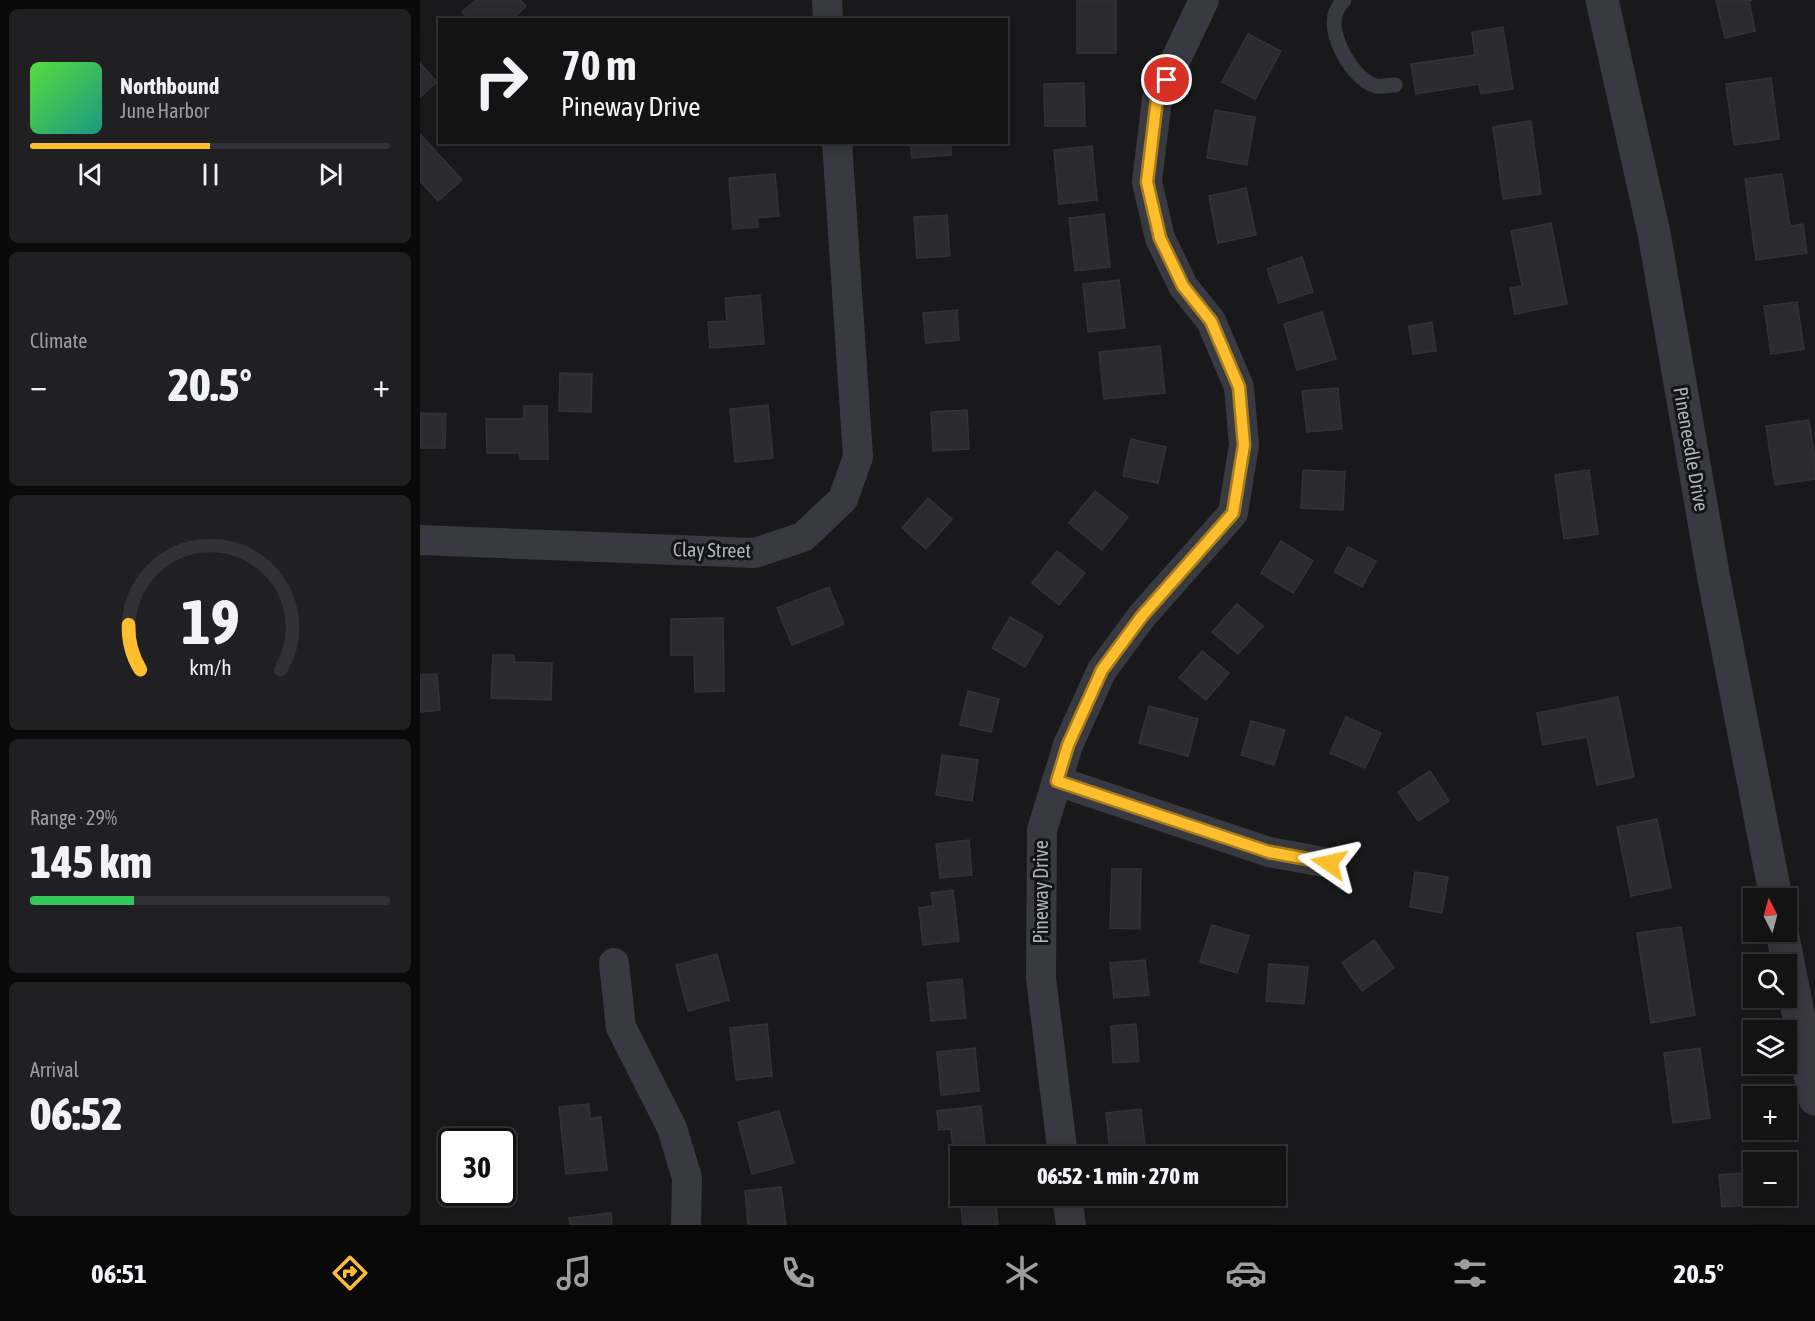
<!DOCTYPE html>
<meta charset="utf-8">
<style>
body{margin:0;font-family:"Asap Condensed",sans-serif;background:#202022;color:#f1f3f6;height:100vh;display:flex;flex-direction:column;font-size:22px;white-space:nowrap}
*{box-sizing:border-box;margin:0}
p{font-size:20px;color:#9d9ea0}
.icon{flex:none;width:33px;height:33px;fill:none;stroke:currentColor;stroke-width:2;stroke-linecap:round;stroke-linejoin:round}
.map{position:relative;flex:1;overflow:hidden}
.panel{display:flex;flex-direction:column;gap:9px;padding:9px;background:#0a0a0b;width:420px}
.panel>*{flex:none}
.top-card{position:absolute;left:18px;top:18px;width:570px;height:126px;border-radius:0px;box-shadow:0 3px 15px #0003,0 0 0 2px #323234;background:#131314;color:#f1f3f6;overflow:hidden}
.needle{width:39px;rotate:354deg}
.buttons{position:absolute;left:1323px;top:888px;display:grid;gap:12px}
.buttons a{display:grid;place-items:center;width:54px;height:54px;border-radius:0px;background:#131314;box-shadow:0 3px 15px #0003,0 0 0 2px #323234;font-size:30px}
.speed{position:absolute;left:18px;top:1128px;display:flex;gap:12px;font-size:30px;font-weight:700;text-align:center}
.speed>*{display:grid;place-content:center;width:78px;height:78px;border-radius:50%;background:#131314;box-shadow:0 3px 15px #0003,0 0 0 2px #323234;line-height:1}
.speed .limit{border:3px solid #111;border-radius:9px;background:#fff;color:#111}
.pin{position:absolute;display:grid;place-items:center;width:51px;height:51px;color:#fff;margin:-26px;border:3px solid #fff;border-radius:50%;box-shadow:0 2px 6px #0007}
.me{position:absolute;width:66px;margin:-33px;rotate:281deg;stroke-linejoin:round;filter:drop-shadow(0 0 4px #0008)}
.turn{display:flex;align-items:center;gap:21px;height:126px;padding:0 24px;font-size:27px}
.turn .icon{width:78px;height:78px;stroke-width:2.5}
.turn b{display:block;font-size:42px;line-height:51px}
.big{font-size:45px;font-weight:800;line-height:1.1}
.panel .card{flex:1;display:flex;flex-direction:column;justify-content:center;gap:9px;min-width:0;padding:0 21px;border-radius:9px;background:#202022}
.panel .dial{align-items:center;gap:0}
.dial svg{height:156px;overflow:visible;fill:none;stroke:#323234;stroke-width:7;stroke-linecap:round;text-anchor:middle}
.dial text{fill:#f1f3f6;stroke:none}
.song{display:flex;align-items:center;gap:18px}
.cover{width:72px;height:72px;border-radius:9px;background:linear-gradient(135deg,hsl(110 70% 55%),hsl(170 70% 35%))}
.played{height:6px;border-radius:3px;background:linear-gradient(90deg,#ffbe2d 50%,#323234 50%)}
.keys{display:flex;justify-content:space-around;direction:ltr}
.heat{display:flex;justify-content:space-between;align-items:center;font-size:33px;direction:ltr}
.charge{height:9px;border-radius:4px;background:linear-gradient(90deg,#34c759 29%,#323234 0)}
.trip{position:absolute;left:530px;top:1146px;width:336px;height:60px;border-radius:0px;background:#131314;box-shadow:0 3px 15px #0003,0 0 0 2px #323234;font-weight:800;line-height:60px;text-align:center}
.tabs{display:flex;height:96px;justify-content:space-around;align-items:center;background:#080808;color:#9d9ea0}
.tabs .icon{width:42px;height:42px}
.tabs .on{color:#ffbe2d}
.tabs b{font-size:27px;color:#f1f3f6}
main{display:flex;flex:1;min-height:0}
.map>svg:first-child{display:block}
</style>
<main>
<section class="panel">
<div class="card">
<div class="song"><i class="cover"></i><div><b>Northbound</b><p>June Harbor</p></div></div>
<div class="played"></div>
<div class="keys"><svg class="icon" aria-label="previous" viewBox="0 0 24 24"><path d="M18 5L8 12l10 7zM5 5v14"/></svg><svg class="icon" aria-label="pause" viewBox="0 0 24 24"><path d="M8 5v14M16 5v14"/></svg><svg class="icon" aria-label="next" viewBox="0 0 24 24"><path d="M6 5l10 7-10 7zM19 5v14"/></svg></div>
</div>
<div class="card"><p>Climate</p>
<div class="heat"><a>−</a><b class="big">20.5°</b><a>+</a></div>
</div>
<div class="card dial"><svg viewBox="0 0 100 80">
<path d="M14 69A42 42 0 1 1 86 69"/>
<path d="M14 69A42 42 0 0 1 8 46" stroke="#ffbe2d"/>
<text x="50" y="56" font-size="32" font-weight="700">19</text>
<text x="50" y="72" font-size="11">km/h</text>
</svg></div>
<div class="card"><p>Range · 29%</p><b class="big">145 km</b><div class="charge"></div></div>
<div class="card"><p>Arrival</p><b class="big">06:52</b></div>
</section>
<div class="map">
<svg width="1395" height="1225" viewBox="0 0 1395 1225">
<rect width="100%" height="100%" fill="#19191b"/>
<g fill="#2c2b2f" stroke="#333237" stroke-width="1.5">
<polygon points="56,0 100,0 106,6 91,20 49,20 42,12"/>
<rect x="657" y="0" width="39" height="53"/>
<polygon points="1296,0 1332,0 1329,1 1335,31 1305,38"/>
<polygon points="1083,27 1093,89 1061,94 1059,84 996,94 991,64 1055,55 1052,32"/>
<polygon points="828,34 861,51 835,99 802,82"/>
<polygon points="0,63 17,82 0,97"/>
<polygon points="1351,78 1359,139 1314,145 1306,84"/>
<polygon points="664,83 665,126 625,126 624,84"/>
<polygon points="795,110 835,117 827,165 787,158"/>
<polygon points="1111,121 1121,194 1083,199 1073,127"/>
<polygon points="0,134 42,180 18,201 0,181"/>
<polygon points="490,142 531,142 531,155 492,158"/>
<polygon points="672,146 677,200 639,204 634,150"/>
<polygon points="355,174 359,216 337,218 338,227 313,229 309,178"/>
<polygon points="1362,174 1370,226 1383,224 1387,253 1336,260 1325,179"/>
<polygon points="826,188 836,235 798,243 789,196"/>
<polygon points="684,214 690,267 655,271 649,218"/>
<polygon points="527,215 530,256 497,258 494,217"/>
<polygon points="1131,223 1147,304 1095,314 1090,288 1102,286 1091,231"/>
<polygon points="882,257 893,292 859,303 847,269"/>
<polygon points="699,280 705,328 668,332 663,284"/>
<polygon points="340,295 344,344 290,348 288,322 307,321 305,298"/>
<polygon points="1377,302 1384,349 1351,354 1344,306"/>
<polygon points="537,310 539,340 506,343 503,313"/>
<polygon points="902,312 916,359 877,370 864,324"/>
<polygon points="1012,322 1016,351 993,354 989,326"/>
<polygon points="740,346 745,393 684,399 679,352"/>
<polygon points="140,373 172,374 171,412 139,411"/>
<polygon points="918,388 922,429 887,432 882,391"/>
<polygon points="348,405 353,458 315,462 310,409"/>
<polygon points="104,406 127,406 128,459 100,459 100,453 67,453 66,419 104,419"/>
<polygon points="547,410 549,449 513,451 511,412"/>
<polygon points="0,413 26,414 25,448 0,448"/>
<polygon points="1389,420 1395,460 1395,479 1355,485 1346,426"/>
<polygon points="711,439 746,447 738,483 703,476"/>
<polygon points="883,470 925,472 923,510 881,508"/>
<polygon points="1169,470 1178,534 1144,539 1135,475"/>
<polygon points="675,491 708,517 682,550 649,523"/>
<polygon points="508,498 532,519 506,549 482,528"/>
<polygon points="861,541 893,561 873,593 841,573"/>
<polygon points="928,547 956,561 942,587 914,572"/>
<polygon points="637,551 665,573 639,605 612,583"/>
<polygon points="409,587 424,624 372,645 357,608"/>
<polygon points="817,604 843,626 818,654 792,632"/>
<polygon points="590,617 623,636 605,667 572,648"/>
<polygon points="303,618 304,691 275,692 274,655 251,655 251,619"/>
<polygon points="782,651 809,673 786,700 759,678"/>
<polygon points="73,655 94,655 94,662 132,663 131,700 71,698"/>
<polygon points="17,674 20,710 0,712 0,675"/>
<polygon points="548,691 579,699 571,732 540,725"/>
<polygon points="1198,697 1214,777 1177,785 1167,737 1123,745 1117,713"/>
<polygon points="729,706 778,719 768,756 719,743"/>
<polygon points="926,717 961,733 945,768 910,753"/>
<polygon points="831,721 865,730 854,765 821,755"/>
<polygon points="522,755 558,760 552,801 516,795"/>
<polygon points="1010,771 1029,801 998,821 978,792"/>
<polygon points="1237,819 1251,888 1211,896 1197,827"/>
<polygon points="549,840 552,875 520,878 516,844"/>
<polygon points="692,869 721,869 720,929 690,928"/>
<polygon points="995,872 1028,877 1022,913 990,907"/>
<polygon points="533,890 539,941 503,945 499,908 513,906 511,893"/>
<polygon points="792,925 829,936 817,973 780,962"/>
<polygon points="1261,927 1275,1015 1231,1023 1217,933"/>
<polygon points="954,940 974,968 942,991 922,963"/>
<polygon points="297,954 309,1000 268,1011 256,965"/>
<polygon points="725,960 729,995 694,998 690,963"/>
<polygon points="849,964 888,967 884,1004 846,1001"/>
<polygon points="542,979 546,1018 511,1021 507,983"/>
<polygon points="347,1024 352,1076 316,1080 310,1028"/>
<polygon points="716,1024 719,1061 693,1063 691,1026"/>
<polygon points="555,1048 559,1091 521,1095 517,1052"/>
<polygon points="1280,1048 1290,1118 1253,1123 1244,1053"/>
<polygon points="169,1104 170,1119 181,1117 187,1170 146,1174 139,1107"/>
<polygon points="561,1106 566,1156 540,1156 540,1161 534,1161 531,1129 519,1130 517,1111"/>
<polygon points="721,1109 725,1147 690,1150 686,1113"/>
<polygon points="359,1111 374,1163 332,1174 318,1122"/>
<polygon points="1334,1172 1334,1196 1349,1196 1350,1203 1302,1207 1299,1175"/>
<polygon points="361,1187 366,1225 328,1225 325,1191"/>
<polygon points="556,1196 575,1196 578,1225 543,1225 540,1197"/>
<polygon points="191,1213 192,1225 150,1225 149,1218"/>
</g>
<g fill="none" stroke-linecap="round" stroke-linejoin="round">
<path stroke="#393a41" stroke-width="15" d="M924 0C921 3 918 7 916 12 907 34 933 80 956 86 961 87 969 85 975 85"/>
<g stroke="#393a41" stroke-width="30">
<polyline points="407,0 408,20"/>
<polyline points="0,540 335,553 383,537 423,499 438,457 417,142"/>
<polyline points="637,781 849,852 909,863"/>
<polyline points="194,963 201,1027 252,1128 267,1178 266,1225"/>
<polyline points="643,1156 621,978 622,830 648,745 682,670 722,616 813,513 824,445 819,387 791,321 763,286 740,238 727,182 737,99 784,0"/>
<polyline points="647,1196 651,1225"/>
</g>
<g stroke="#393a41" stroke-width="33">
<polyline points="1182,0 1234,233 1294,579 1356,898"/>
<polyline points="1362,932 1395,1099"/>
</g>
</g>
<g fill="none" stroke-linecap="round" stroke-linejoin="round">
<defs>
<polyline id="route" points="747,80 737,99 727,182 740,238 763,286 791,321 819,387 824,445 813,513 722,616 682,670 648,745 637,781 849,852 909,863"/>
</defs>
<use href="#route" stroke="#a67c1d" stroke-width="15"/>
<use href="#route" stroke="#ffbe2d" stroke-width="10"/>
</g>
<g text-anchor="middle" stroke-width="6" stroke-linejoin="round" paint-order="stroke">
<g font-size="20" fill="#aaafbc" stroke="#141316">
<text transform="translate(1271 449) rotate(80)" y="7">Pineneedle Drive</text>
<text transform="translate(292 550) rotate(1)" y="7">Clay Street</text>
<text transform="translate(621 892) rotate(-90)" y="7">Pineway Drive</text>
</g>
</g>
</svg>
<div class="buttons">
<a><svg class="needle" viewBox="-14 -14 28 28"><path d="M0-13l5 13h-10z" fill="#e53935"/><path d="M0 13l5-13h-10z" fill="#9d9ea0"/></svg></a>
<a><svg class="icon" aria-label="search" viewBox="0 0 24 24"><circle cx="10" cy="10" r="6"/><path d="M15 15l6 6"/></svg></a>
<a><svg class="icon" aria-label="layers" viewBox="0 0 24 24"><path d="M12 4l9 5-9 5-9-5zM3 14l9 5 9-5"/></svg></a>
<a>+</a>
<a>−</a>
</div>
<div class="speed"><div class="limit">30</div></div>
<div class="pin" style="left:747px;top:80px;background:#d93025"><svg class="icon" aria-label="arrive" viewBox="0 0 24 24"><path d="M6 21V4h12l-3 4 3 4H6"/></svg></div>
<svg class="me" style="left:909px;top:863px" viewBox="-20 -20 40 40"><path d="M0-17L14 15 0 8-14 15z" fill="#ffbe2d" stroke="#fff" stroke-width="4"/></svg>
<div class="trip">06:52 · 1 min · 270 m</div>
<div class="top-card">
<div class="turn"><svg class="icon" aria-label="right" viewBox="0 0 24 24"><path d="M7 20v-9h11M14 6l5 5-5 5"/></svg><div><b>70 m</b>Pineway Drive</div></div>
</div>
</div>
</main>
<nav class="tabs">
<b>06:51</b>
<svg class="icon on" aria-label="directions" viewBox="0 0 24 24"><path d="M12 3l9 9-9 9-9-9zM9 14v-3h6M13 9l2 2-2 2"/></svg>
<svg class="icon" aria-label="music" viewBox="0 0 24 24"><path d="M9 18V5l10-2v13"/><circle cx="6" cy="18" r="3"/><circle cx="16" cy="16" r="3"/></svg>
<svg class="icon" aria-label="phone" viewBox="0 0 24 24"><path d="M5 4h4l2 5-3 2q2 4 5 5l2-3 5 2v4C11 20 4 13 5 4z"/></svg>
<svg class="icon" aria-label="climate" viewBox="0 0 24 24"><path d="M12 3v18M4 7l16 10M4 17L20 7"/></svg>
<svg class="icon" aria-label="car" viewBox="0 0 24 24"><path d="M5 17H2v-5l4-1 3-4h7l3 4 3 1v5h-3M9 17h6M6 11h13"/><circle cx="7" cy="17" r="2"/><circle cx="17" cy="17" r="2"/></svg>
<svg class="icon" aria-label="filters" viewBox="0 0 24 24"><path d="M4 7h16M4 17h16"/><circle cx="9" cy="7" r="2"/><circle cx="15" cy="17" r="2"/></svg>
<b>20.5°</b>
</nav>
